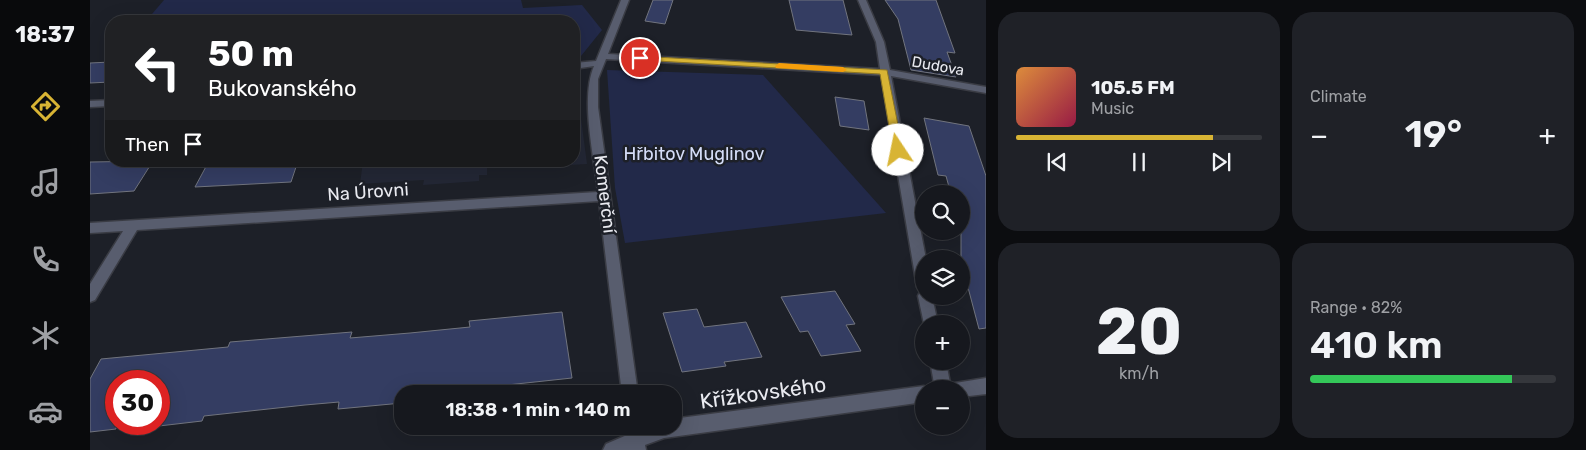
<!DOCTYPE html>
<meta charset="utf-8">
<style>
body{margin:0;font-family:Rubik,sans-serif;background:#1f2127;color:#f1f3f6;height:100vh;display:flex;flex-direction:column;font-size:19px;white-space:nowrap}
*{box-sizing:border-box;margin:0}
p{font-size:16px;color:#9ea0a4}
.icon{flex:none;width:28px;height:28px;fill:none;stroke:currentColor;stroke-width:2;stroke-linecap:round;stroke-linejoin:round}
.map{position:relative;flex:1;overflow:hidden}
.side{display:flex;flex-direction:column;gap:12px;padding:12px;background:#0c0d10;width:600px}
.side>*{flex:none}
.hud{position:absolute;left:15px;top:15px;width:475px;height:152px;border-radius:20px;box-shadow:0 5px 20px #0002,0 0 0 1px #35373c;background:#202124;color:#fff;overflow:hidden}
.controls{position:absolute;left:825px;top:185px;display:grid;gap:10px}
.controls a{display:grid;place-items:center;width:55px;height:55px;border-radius:50%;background:#16181e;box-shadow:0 5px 20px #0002,0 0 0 1px #35373c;font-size:25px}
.speed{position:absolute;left:15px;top:370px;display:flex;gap:10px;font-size:25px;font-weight:700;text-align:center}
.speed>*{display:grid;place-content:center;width:65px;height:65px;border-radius:50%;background:#16181e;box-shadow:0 5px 20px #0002,0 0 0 1px #35373c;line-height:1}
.speed .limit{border:8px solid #d22;background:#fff;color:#111}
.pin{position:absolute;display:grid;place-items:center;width:42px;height:42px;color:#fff;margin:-21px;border:2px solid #fff;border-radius:50%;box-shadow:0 1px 5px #0007}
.me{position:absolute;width:55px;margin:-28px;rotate:349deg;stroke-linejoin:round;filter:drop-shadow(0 0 4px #0008)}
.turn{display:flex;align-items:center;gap:18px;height:105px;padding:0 20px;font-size:22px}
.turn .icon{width:65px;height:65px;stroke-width:2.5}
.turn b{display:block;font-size:35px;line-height:42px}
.then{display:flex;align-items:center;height:48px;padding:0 20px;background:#0003;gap:10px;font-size:19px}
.big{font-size:38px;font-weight:600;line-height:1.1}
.side .card{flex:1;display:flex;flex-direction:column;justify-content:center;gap:8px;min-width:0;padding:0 18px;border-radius:20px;background:#1f2127}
.side .dial{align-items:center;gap:0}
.dial b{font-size:65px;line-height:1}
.song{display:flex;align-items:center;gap:15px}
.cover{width:60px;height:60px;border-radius:8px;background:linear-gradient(135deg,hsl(30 70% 55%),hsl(340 70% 35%))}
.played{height:5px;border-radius:2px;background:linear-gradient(90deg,#d8b434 80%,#35373c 80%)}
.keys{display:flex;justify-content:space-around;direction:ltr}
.heat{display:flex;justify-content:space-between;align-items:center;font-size:28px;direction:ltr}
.charge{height:8px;border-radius:4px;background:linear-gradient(90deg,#34c759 82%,#35373c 0)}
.side .tiles{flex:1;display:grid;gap:12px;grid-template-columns:repeat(2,1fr)}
.trip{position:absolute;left:304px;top:385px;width:288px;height:50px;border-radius:20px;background:#16181e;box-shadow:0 5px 20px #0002,0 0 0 1px #35373c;font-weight:600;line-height:50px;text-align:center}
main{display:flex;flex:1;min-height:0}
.dock{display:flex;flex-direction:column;width:90px;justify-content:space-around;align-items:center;background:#090a0c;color:#9ea0a4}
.dock .icon{width:35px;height:35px}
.dock .selected{color:#d8b434}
.dock b{font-size:22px;color:#f1f3f6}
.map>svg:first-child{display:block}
</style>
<main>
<nav class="dock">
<b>18:37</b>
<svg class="icon selected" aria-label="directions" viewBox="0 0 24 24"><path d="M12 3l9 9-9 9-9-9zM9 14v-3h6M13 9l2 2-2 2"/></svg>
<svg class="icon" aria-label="music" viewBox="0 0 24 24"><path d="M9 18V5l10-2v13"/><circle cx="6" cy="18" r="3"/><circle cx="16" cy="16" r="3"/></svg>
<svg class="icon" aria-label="phone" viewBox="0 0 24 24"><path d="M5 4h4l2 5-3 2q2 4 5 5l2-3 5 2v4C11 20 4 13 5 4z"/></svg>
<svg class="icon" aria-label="climate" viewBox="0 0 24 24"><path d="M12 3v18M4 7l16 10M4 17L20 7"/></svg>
<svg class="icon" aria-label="car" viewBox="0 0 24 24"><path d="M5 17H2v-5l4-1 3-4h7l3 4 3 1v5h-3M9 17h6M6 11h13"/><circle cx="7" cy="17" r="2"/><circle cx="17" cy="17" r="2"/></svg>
</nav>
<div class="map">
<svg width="896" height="450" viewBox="0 0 896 450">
<rect width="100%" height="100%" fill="#1d2028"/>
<g fill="#232735">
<polygon points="484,103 489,103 497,164 463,166 463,161 484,161"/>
<polygon points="273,161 439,161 439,165 397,168 397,175 389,175 389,181 333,185 334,180 270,184"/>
</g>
<g fill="#222949">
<polygon points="74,0 431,0 433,8 492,5 512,30 487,61 484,62 484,21 276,21 276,16 165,21 56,21"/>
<polygon points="517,70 673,75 796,213 535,243 525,188"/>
</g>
<g fill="#343d62" stroke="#71747e">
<polygon points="563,0 583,0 575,24 555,21"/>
<polygon points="699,0 753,0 762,35 706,30"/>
<polygon points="795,0 846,0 865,53 857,52 866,77 821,70 808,19"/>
<polygon points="21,62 21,82 0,83 0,63"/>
<polygon points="745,97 774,101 779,130 750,126"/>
<polygon points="834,118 879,126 896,176 896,328 889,329 871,261 871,194 861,194 856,176 848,175"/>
<polygon points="63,161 44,191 0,194 0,162"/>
<polygon points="119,161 208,161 201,182 105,187"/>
<polygon points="745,291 765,324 756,325 771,351 731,356 718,331 710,332 691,297"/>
<polygon points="607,309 614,327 656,322 672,357 634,362 636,366 592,372 573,313"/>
<polygon points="472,312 482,378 380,389 380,394 312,394 312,403 248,409 249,402 215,405 114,416 112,421 69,426 69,381 26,381 26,429 0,432 0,379 11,359 138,347 140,342 262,332 260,338 320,333 380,327 379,321"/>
</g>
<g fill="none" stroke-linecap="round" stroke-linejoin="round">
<defs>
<g id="minor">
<path d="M531 0H539L518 54 790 69 786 42 768 0H776L794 42 800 70 896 87V93L801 76 836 259H834V296H842L848 324H834L828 296 830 292 827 287 791 75 516 59 508 79V107L548 394H532L509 201 47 230 5 300 0 302V284L33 231 0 233V223L508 192C504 157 490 98 504 66L484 69V63L506 61Z"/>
<polygon points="21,100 21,106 0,107 0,101"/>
<polygon points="840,361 856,361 861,389 845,389"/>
<polygon points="896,378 896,394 871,397 871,389 863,389 865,383"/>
<polygon points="834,386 840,389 834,389 834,402 574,438 555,445 556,450 513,450 516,444 537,435 536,426 553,426 553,429 560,426 582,426 582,419"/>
</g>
</defs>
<use href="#minor" stroke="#3a3c44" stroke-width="3"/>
<use href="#minor" fill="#585d6e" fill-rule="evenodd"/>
</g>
<polygon fill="#d8b434" stroke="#8c7522" points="547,56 797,70 813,150 808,153 803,150 790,74 550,60 546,58"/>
<polygon fill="#f59e0b" points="689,63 753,67 757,70 753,72 686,68 685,66"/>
<g text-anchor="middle" stroke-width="5" stroke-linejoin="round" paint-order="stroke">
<g font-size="15" fill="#e9eaf0" stroke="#1d2028">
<text transform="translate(848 66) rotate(10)" y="5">Dudova</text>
</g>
<g font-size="18" fill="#d5ddf8" stroke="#1d2028">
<text x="604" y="160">Hřbitov Muglinov</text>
</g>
<g font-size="18" fill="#e9eaf0" stroke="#1d2028">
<text transform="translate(278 192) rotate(-4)" y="6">Na Úrovni</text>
<text transform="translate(515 194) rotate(83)" y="6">Komerční</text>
</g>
<g font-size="21" fill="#e9eaf0" stroke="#1d2028">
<text transform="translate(673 393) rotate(-8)" y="7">Křížkovského</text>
</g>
</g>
</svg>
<div class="controls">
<a><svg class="icon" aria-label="search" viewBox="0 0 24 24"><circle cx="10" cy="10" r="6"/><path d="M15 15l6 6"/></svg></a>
<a><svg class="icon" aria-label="layers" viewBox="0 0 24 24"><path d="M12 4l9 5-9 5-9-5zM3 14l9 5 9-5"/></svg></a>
<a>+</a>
<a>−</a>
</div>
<div class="speed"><div class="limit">30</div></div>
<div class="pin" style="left:550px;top:58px;background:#d93025"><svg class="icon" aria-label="arrive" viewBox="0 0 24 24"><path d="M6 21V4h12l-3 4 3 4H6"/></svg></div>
<svg class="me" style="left:808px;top:150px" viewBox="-20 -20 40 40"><circle r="19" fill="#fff"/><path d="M0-13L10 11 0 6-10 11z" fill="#d8b434"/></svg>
<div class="trip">18:38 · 1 min · 140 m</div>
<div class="hud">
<div class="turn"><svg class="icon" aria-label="left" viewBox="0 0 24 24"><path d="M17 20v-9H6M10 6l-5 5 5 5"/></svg><div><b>50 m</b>Bukovanského</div></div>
<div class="then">Then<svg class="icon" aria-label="arrive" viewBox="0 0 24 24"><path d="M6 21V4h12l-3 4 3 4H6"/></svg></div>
</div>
</div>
<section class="side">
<div class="tiles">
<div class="card">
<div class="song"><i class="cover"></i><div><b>105.5 FM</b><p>Music</p></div></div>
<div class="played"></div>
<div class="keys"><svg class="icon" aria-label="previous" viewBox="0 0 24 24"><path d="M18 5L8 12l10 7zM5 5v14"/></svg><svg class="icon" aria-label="pause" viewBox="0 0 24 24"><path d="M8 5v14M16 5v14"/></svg><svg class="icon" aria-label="next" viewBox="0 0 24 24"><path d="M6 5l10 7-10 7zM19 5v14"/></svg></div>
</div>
<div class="card"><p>Climate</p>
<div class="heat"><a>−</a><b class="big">19°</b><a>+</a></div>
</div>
<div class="card dial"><b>20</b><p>km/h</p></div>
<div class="card"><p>Range · 82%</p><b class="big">410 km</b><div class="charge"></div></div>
</div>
</section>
</main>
